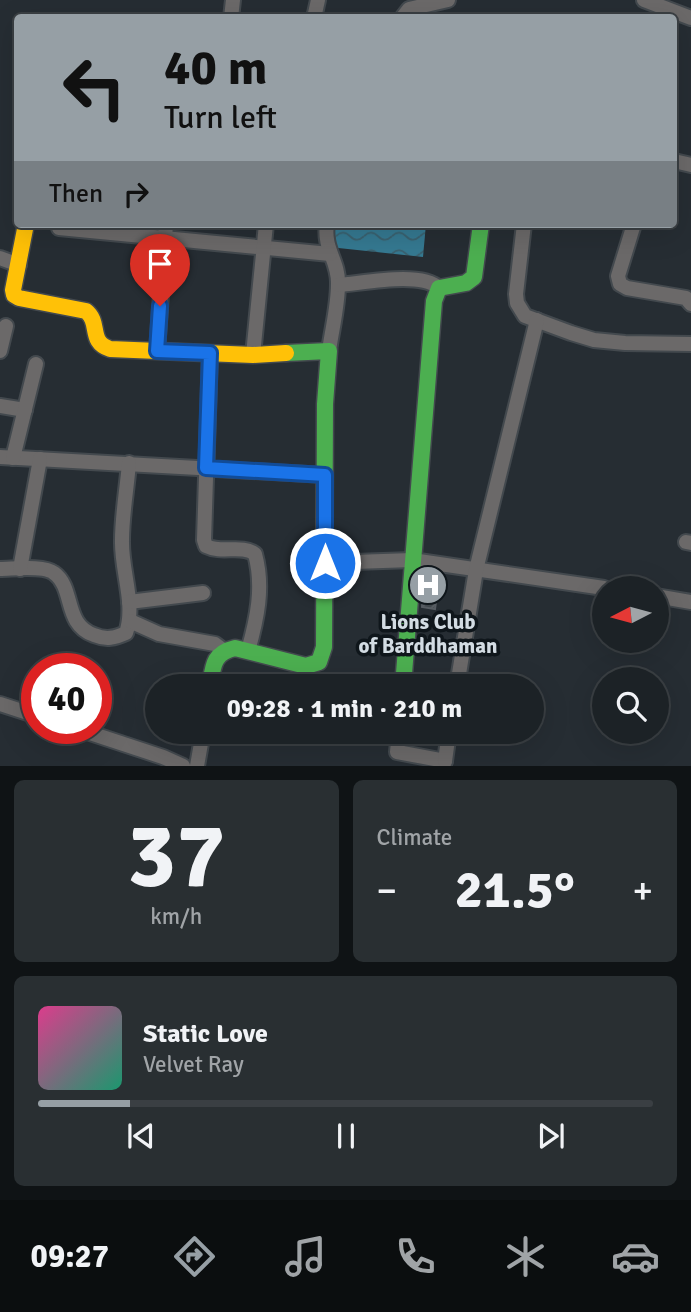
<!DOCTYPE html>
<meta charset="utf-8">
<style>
body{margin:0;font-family:Signika,sans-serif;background:#292f32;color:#f1f3f6;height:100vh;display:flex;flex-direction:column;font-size:26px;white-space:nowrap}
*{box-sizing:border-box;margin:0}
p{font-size:23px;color:#a0a4a7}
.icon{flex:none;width:38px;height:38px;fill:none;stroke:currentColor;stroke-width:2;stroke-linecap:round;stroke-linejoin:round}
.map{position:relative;height:766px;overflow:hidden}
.drawer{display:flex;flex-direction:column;gap:14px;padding:14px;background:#0f1315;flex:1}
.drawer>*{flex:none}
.top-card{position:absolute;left:14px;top:14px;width:663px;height:214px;border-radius:7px;box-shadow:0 7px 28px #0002,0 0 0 2px #3a3f43;background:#969fa5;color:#111;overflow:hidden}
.needle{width:46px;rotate:264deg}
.fabs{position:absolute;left:592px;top:576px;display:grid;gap:14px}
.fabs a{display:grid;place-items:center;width:77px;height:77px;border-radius:50%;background:#1c2226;box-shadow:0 7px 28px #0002,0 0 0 2px #3a3f43;font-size:35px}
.speed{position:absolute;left:21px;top:653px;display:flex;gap:14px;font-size:35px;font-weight:700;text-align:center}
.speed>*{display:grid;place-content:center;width:91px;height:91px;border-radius:50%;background:#1c2226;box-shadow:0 7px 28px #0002,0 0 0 2px #3a3f43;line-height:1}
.speed .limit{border:10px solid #d22;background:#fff;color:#111}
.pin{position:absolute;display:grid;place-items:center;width:60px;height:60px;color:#fff;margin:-72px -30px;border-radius:50% 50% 50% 0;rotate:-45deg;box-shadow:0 0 7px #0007}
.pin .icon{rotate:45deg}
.me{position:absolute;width:77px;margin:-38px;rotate:0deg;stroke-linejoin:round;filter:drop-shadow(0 0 5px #0008)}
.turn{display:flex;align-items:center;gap:24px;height:147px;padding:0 35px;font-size:32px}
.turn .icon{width:91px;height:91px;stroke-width:2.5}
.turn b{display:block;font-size:49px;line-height:60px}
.then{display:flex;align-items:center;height:66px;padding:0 35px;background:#0003;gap:14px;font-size:26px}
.big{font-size:52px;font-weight:800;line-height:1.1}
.drawer .tile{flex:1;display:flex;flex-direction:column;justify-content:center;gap:10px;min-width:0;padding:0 24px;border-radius:10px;background:#292f32}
.drawer .dial{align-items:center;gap:0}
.dial b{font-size:91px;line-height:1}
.song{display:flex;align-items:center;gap:21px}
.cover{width:84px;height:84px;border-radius:10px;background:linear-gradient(135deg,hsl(330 70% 55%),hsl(160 70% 35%))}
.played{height:7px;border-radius:4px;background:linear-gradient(90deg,#969fa5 15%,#3a3f43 15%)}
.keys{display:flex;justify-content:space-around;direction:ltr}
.heat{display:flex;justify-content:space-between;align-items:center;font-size:38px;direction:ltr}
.drawer .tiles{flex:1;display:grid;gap:14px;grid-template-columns:1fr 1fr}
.tile:last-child{grid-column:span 2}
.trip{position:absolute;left:145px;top:674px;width:399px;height:70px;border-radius:35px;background:#1c2226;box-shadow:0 7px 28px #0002,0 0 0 2px #3a3f43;font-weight:800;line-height:70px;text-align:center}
.tabs{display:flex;height:112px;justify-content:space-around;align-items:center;background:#0b0e0f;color:#a0a4a7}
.tabs .icon{width:49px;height:49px}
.tabs .active{color:#969fa5}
.tabs b{font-size:32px;color:#f1f3f6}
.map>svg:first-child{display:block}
</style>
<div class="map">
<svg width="691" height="766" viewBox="0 0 691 766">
<defs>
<pattern id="water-waves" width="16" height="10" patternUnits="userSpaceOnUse" patternTransform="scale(1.75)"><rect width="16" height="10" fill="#357991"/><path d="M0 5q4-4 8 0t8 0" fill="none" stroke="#3a606e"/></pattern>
<pattern id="building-hatch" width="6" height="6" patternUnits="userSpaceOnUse" patternTransform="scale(1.75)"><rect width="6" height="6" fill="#40474c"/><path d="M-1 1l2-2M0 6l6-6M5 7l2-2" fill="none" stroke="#5b6166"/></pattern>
</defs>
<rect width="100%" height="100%" fill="#262d33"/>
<polygon fill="url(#water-waves)" points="332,224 426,224 423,257 329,247"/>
<polygon fill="url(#building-hatch)" stroke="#565c62" stroke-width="2" points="424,572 440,574 435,609 422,607"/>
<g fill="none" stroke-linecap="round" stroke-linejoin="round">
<defs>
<g id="street">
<polyline points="644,0 691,18"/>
<polyline points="231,18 233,0"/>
<polyline points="314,18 318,0"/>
<polyline points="402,18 409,9 448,0"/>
<polyline points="674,161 691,165"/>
<path d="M327 224C323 249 339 261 338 284 338 306 332 329 329 351"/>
<polyline points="524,224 516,294 517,303 525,316 571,333 594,340 625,343 691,344"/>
<polyline points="634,224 618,276 620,284 627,288 686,298 691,304"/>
<polyline points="59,228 330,254"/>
<polyline points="0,258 19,265"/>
<path d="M339 285C364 283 421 271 439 288"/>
<polyline points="0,351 6,326"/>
<polyline points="157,351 166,224"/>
<path d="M210 353 204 540 206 546C222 554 242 544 255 554 264 587 257 619 248 651"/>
<polyline points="253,355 266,224"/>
<polyline points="0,406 25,410"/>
<polyline points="0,457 325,475"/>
<polyline points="13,458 36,364"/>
<polyline points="686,542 691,543"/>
<polyline points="325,563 412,560 604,588"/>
<path d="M0 569C13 569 44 565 54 573 75 588 63 624 94 635 106 640 115 638 126 633 136 604 121 571 122 540 122 515 127 488 129 463"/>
<polyline points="20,569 40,459"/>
<polyline points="656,596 691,602"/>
<polyline points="129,602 203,593"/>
<polyline points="130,621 159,634 215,644 223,650"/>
<polyline points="457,686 476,570 537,320"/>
<polyline points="0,704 37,716"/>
<polyline points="75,728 163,757 183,766"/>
<polyline points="399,732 397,752 445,761 443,766"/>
<polyline points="445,761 449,732"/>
<polyline points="197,766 203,732"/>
</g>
<g id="fast">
<path d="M210 686C213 666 213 653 235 648L306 666 319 662 324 647 325 404 329 351 286 353"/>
<polyline points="403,686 434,301 439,288 466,283 474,277 481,224"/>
</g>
<path id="slow" d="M26 224 13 290 14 295 19 298 86 311C101 323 88 342 110 349L253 355 286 353"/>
</defs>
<use href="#street" stroke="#43494e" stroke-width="18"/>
<use href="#fast" stroke="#43494e" stroke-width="19"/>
<use href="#slow" stroke="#43494e" stroke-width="19"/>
<use href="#street" stroke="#6b6969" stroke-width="14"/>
<use href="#fast" stroke="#4caf50" stroke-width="16"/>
<use href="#slow" stroke="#ffc107" stroke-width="16"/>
</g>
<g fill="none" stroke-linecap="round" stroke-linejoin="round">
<defs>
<polyline id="route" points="160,306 157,351 210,353 206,468 325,475 325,563"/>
</defs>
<use href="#route" stroke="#114b97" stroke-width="18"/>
<use href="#route" stroke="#1a73e8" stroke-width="12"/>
</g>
<defs>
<symbol id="hospital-disc" viewBox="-11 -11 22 22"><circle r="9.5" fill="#969fa5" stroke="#0f161b"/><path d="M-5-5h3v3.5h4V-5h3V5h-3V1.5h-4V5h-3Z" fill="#fff"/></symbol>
</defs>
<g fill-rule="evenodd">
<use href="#hospital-disc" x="406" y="563" width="44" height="44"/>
</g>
<g text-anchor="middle" stroke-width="7" stroke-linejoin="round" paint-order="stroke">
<g font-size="21" font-weight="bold" fill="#d3dce3" stroke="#0f161b">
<text x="428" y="629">Lions Club<tspan x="428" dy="24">of Barddhaman</tspan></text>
</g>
</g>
</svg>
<div class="fabs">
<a><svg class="needle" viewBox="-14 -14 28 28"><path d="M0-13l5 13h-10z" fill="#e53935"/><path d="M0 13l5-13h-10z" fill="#a0a4a7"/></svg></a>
<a><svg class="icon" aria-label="search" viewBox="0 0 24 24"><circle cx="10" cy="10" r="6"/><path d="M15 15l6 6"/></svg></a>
</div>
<div class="speed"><div class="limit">40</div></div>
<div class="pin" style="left:160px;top:306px;background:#d93025"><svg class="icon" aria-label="arrive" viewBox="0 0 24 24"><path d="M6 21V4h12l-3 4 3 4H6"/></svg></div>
<svg class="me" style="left:325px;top:563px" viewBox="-20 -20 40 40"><circle r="17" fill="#1a73e8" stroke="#fff" stroke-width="3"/><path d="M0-11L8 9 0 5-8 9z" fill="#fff"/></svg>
<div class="trip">09:28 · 1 min · 210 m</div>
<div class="top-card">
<div class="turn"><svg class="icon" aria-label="left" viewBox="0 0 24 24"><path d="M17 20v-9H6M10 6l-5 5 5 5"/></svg><div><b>40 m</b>Turn left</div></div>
<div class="then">Then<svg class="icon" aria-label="right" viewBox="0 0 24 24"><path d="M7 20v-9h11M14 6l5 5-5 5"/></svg></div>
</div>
</div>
<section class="drawer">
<div class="tiles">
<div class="tile dial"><b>37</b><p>km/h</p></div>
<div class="tile"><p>Climate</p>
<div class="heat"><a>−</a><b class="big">21.5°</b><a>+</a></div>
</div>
<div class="tile">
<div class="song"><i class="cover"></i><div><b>Static Love</b><p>Velvet Ray</p></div></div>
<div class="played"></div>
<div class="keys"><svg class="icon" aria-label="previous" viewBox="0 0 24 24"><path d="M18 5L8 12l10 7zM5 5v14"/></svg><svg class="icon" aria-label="pause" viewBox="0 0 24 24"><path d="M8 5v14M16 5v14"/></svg><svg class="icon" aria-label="next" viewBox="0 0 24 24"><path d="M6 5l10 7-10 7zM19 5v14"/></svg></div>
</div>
</div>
</section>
<nav class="tabs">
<b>09:27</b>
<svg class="icon active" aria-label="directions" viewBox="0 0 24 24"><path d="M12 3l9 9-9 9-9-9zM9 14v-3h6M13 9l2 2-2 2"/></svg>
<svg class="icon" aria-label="music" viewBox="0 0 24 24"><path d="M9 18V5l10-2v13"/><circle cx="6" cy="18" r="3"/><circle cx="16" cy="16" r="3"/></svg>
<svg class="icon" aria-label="phone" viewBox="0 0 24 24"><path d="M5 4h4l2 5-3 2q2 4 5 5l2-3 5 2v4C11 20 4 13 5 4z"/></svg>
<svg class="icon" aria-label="climate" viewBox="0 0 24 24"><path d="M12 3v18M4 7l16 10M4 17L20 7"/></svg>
<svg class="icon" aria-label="car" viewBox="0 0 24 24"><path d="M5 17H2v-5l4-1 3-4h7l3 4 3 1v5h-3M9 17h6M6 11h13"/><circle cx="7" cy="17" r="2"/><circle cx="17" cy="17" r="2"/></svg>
</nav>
